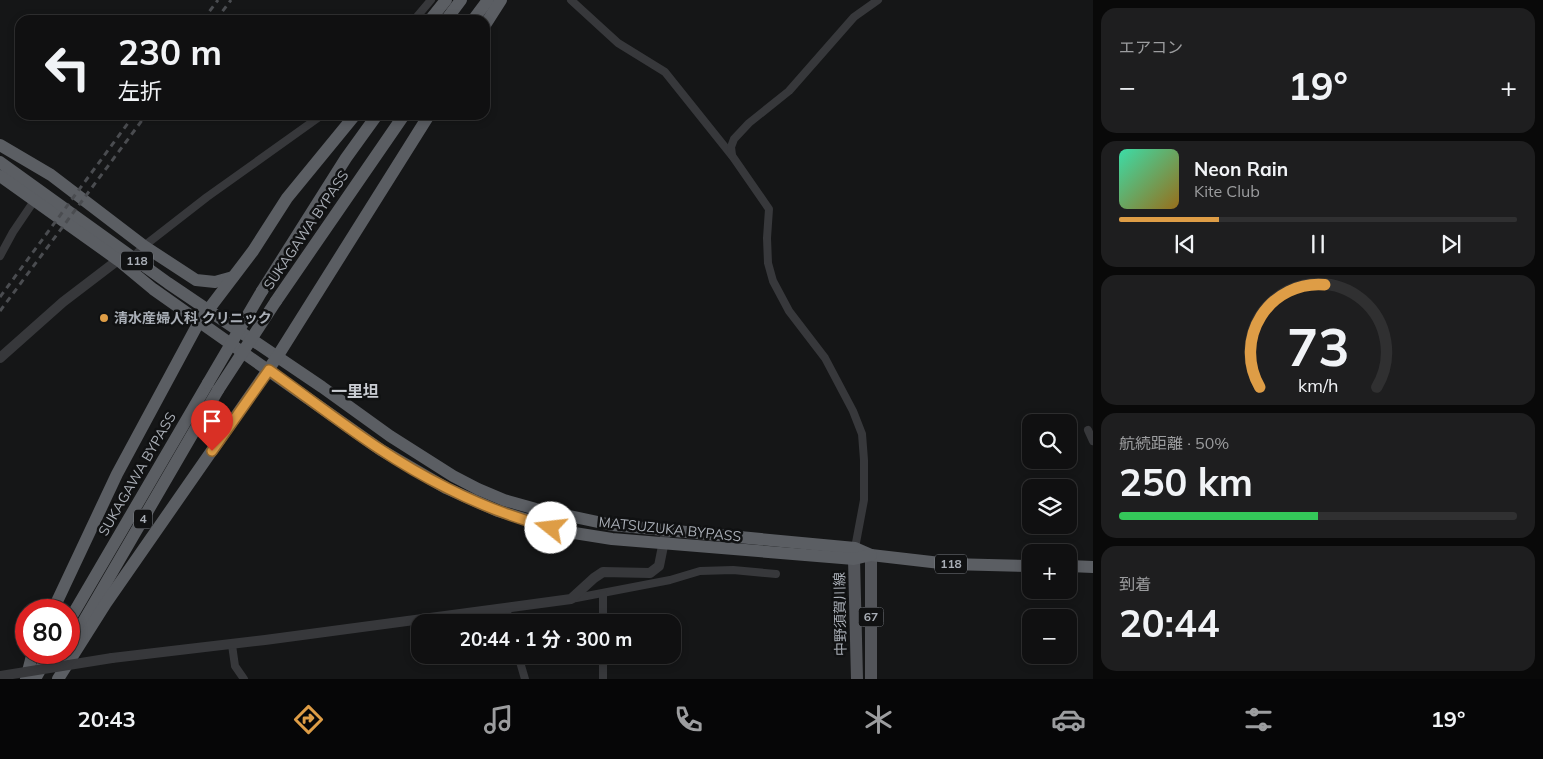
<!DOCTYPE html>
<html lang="ja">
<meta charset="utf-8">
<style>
body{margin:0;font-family:Mulish,"Noto Sans JP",sans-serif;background:#1e1e1f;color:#f1f3f6;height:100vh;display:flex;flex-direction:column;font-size:19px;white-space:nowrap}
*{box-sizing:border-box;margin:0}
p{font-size:16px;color:#9c9d9f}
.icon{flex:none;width:28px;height:28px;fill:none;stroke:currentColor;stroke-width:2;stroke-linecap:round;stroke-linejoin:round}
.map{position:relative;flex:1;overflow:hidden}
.panel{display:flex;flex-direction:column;gap:8px;padding:8px;background:#090909;width:450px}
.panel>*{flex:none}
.banner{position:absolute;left:15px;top:15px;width:475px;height:105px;border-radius:15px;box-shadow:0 2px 8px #0003,0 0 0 1px #303031;background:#101011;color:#f1f3f6;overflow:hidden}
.controls{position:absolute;left:1022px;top:414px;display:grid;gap:10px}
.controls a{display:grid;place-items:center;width:55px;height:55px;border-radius:10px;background:#101011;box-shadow:0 2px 8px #0003,0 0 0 1px #303031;font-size:25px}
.speed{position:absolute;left:15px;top:599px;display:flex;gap:10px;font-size:25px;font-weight:700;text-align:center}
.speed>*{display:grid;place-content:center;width:65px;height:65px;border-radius:50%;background:#101011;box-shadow:0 2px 8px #0003,0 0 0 1px #303031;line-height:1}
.speed .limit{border:8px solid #d22;background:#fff;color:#111}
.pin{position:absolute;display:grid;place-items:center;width:42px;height:42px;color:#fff;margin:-51px -21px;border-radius:50% 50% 50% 0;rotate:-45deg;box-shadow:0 0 5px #0007}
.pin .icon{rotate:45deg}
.me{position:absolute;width:55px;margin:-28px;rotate:286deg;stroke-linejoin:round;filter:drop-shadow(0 0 4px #0008)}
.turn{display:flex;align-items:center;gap:18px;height:105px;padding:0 20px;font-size:22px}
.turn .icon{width:65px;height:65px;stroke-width:2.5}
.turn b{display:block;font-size:35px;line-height:42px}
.big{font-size:38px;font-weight:700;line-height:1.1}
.panel .card{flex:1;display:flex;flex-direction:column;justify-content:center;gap:8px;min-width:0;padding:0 18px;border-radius:15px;background:#1e1e1f}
.panel .dial{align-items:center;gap:0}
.dial svg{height:130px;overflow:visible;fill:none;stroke:#303031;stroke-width:7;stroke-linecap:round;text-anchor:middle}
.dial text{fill:#f1f3f6;stroke:none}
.song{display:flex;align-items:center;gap:15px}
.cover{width:60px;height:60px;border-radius:8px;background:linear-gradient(135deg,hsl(160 70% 55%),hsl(40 70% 35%))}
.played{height:5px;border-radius:2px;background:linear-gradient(90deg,#de9d46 25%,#303031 25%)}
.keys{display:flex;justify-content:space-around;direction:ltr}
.heat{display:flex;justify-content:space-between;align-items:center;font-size:28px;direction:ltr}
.charge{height:8px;border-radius:4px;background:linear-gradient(90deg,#34c759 50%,#303031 0)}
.trip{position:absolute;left:411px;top:614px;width:270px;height:50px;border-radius:15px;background:#101011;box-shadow:0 2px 8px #0003,0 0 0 1px #303031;font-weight:700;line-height:50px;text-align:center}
.tab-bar{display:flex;height:80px;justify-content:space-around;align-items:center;background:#060607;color:#9c9d9f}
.tab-bar .icon{width:35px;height:35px}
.tab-bar .on{color:#de9d46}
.tab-bar b{font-size:22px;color:#f1f3f6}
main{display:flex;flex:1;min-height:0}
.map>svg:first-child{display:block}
</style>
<main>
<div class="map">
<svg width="1093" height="679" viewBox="0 0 1093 679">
<rect width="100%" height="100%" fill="#151617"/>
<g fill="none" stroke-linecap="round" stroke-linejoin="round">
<g stroke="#37383b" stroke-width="8">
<polyline points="571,0 618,43 665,72 733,157 769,209 767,238 768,263 773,281 789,311 825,358 853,411 862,434 864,460 864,500 855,548"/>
<polyline points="414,20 431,0"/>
<polyline points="732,155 731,147 734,139 749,123 789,91 854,17 878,0"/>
<polyline points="0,256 13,232 34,201"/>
<polyline points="132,258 144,246 207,197 322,115"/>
<polyline points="1088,430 1093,441"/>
<polyline points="571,599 670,580 700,571 733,570 776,574"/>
<polyline points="506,608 510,622"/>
<polyline points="603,622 603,594"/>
<polyline points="232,645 235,666 244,679"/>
<polyline points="518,655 525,679"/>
<polyline points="603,679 603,655"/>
</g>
<g stroke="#37383b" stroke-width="10">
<polyline points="0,358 63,302 118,260"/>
<polyline points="112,658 265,640 571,599 594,578 603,572 650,573 659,566 665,536"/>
</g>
<g stroke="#53555a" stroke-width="12">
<polyline points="855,549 854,559 857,679"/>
<polyline points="871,679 871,555"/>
</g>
<g stroke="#5b5e63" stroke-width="12">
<polyline points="430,20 446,0"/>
<polyline points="446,20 461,0"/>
<polyline points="473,20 488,0"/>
<polyline points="485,25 501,0"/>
<polyline points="0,145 51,175 144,246 196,280 215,282 233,277"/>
<polyline points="0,162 168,283 322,387 390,436 453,476 478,489 504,500 536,509 612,525 855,548 871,555 949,564 1031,566"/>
<polyline points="0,176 118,260 153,289 381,450 446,488 498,511 568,532 612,539 854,559 871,555"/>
<polyline points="262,291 346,158 377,115"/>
<polyline points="276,301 404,115"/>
<polyline points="1069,566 1093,567"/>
<polyline points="53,610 117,474 199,322 253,251 287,198 355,115"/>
<polyline points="69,621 208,383"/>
<polyline points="71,643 218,390"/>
<polyline points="26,679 33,652"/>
<polyline points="35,679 50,652"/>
<polyline points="58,679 106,603 277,357 429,115"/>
</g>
<g stroke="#4a4c50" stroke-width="3" stroke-dasharray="6 5" stroke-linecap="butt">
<polyline points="203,20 218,0"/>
<polyline points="216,20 231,0"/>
<polyline points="0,297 134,115"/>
<polyline points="0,311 146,115"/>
</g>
<polyline stroke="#37383b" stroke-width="10" points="0,676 112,658"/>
<g stroke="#5b5e63" stroke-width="12">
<polyline points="208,383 262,291"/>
<polyline points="218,390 276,301"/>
</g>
</g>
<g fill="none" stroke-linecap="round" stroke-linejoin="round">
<defs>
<path id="route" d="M212 451 269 370C327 411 383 457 447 488 480 505 515 518 551 528"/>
</defs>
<use href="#route" stroke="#90662e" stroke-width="12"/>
<use href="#route" stroke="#de9d46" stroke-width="9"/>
</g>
<circle fill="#de9d46" stroke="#101112" stroke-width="2" cx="104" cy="318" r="5"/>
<g text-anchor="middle" stroke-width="5" stroke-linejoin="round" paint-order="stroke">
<g fill="#101112" stroke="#7b7f85" stroke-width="1">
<rect x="121" y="251.5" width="32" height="19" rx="4"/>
<rect x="134" y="509.5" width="18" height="19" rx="4"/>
<rect x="935" y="554.5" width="32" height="19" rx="4"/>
<rect x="858.5" y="607.5" width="25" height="19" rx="4"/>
</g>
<g font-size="12" font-weight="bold" fill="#a9aeb6">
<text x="137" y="265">118</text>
<text x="143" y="523">4</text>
<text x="951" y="568">118</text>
<text x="871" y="621">67</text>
</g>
<g font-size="14" fill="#a9aeb6" stroke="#101112">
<text transform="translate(306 230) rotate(-56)" y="5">SUKAGAWA BYPASS</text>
<text transform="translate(137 474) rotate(-60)" y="5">SUKAGAWA BYPASS</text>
<text transform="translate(670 529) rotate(6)" y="5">MATSUZUKA BYPASS</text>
<text transform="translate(840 614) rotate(-91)" y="5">中野須賀川線</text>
</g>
<g font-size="14" font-weight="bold" fill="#a9aeb6" stroke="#101112" text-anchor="start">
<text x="114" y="323">清水産婦人科 クリニック</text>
</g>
<g font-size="16" font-weight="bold" fill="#c9ccd2" stroke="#101112">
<text x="355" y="397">一里坦</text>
</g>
</g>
</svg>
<div class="controls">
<a><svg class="icon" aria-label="search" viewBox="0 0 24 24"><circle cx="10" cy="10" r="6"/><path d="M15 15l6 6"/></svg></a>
<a><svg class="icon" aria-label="layers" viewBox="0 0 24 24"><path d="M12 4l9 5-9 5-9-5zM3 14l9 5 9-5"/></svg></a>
<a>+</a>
<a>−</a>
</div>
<div class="speed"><div class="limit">80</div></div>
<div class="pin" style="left:212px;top:451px;background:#d93025"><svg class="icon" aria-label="arrive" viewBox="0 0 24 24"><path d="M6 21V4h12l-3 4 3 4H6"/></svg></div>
<svg class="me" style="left:551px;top:528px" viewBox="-20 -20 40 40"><circle r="19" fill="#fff"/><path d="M0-13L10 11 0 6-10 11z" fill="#de9d46"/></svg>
<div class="trip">20:44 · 1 分 · 300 m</div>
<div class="banner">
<div class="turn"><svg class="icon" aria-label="left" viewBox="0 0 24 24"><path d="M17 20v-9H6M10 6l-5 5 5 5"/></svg><div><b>230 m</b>左折</div></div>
</div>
</div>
<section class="panel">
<div class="card"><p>エアコン</p>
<div class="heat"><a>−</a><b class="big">19°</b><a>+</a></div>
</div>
<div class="card">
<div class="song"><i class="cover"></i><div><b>Neon Rain</b><p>Kite Club</p></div></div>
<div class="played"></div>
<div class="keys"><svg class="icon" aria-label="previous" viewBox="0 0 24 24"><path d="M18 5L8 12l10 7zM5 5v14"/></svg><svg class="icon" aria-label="pause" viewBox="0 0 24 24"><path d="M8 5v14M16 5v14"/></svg><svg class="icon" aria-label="next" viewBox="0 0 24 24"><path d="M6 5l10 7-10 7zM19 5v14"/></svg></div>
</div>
<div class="card dial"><svg viewBox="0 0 100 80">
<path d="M14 69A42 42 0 1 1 86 69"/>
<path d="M14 69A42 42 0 0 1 54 6" stroke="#de9d46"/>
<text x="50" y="56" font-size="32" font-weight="700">73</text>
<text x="50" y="72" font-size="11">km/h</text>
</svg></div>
<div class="card"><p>航続距離 · 50%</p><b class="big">250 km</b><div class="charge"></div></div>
<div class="card"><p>到着</p><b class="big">20:44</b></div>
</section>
</main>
<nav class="tab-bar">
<b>20:43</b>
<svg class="icon on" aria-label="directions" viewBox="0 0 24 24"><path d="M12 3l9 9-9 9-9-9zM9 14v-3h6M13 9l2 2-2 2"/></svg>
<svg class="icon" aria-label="music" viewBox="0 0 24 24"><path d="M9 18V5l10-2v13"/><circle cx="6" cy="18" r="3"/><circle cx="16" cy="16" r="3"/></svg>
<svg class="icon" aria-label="phone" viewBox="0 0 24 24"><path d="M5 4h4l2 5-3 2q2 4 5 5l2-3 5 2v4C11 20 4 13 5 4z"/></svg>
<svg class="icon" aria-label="climate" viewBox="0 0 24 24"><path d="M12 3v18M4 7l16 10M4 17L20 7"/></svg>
<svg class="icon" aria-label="car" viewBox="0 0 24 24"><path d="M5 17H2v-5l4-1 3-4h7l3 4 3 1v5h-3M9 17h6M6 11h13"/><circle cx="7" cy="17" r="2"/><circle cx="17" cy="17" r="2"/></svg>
<svg class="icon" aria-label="filters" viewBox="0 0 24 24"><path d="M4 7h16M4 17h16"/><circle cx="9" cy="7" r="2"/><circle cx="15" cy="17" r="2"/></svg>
<b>19°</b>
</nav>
